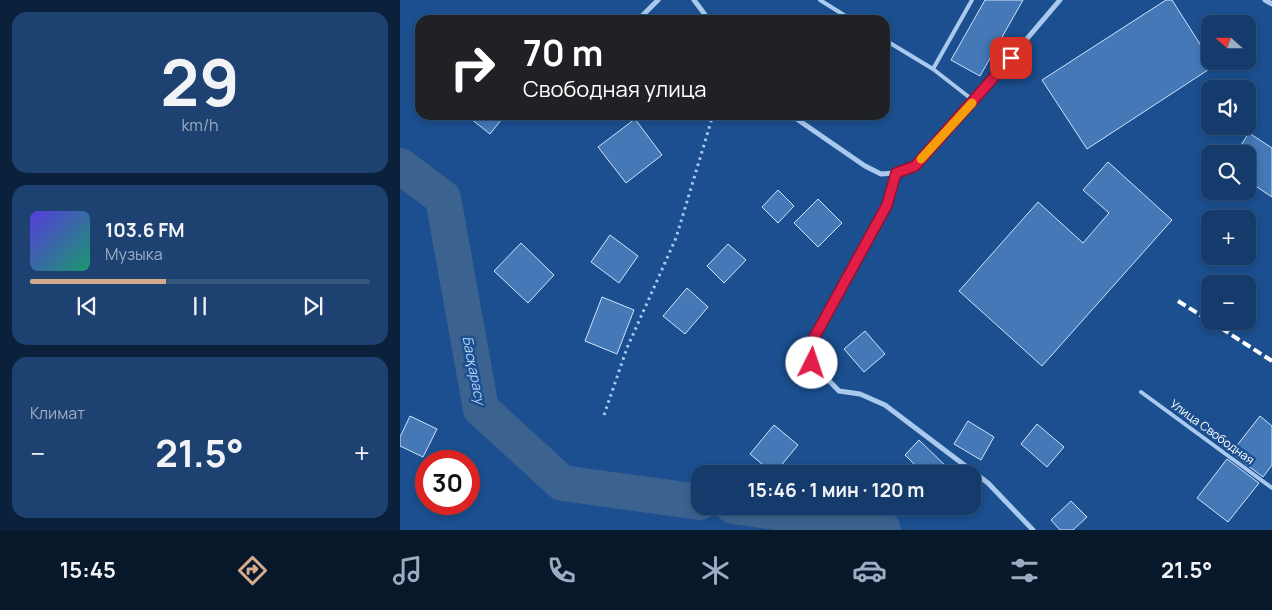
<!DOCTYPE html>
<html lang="ru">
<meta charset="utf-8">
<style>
body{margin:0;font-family:Manrope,sans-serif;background:#1d4271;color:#f1f3f6;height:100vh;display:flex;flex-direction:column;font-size:19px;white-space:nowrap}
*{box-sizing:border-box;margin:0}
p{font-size:16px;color:#9dadc1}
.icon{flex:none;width:28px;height:28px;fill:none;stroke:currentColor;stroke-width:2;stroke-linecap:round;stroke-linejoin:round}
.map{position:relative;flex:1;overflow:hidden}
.panel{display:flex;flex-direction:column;gap:12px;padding:12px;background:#0b203b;width:400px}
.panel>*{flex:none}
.banner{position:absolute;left:15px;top:15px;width:475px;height:105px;border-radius:15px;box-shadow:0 2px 8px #0003,0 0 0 1px #33557e;background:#202124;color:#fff;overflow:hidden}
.needle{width:32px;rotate:291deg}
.buttons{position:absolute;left:801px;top:15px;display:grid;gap:10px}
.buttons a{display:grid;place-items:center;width:55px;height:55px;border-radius:10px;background:#143b6b;box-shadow:0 2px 8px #0003,0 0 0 1px #33557e;font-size:25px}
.speed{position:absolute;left:15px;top:450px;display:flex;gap:10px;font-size:25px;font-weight:700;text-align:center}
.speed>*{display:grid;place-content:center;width:65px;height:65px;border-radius:50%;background:#143b6b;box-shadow:0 2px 8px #0003,0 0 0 1px #33557e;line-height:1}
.speed .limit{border:8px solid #d22;background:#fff;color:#111}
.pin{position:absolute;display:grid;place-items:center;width:42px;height:42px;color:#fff;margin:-21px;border-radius:10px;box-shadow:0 2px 8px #0006}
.me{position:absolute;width:55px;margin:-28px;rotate:4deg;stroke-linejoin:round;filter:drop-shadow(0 0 4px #0008)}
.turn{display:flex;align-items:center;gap:18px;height:105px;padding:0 25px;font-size:22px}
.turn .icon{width:65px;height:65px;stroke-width:2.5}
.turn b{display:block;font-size:35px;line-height:42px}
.big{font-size:38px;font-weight:700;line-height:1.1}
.panel .card{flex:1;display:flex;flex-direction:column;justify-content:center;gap:8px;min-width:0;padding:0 18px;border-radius:15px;background:#1d4271}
.panel .dial{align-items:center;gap:0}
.dial b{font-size:65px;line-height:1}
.song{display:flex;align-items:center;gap:15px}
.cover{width:60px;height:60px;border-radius:8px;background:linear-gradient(135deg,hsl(250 70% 55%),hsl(160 70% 35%))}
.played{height:5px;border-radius:2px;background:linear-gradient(90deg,#d6ab8b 40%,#33557e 40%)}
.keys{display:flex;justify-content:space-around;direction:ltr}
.heat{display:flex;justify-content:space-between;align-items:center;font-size:28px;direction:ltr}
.trip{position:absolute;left:291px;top:465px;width:290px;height:50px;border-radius:15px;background:#143b6b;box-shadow:0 2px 8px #0003,0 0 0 1px #33557e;font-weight:700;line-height:50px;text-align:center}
.menu{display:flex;height:80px;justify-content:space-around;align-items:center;background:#08182b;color:#9dadc1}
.menu .icon{width:35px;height:35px}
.menu .active{color:#d6ab8b}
.menu b{font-size:22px;color:#f1f3f6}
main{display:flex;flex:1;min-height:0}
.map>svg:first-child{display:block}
</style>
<main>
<section class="panel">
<div class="card dial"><b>29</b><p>km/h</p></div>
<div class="card">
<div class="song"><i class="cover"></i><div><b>103.6 FM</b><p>Музыка</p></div></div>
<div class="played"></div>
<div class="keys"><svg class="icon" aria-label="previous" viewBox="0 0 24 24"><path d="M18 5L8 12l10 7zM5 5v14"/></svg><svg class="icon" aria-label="pause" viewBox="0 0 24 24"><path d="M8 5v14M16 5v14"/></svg><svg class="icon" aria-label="next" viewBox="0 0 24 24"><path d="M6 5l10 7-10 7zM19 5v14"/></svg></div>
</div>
<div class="card"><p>Климат</p>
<div class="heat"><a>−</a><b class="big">21.5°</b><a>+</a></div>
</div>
</section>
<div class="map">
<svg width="872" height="530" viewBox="0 0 872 530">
<rect width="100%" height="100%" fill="#1b4f8f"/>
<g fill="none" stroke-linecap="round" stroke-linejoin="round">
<g stroke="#3c6290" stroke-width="36">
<polyline points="0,166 43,198 81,409 162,483 300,502"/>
<polyline points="333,506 477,526 483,530"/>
</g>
</g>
<g fill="#4478b7" stroke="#cfe3fa">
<polygon points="585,0 623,0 580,76 551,60"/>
<polygon points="766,0 772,0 814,66 687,149 642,80"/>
<polygon points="66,115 105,115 90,134"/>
<polygon points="235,119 262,155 226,183 198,147"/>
<polygon points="849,133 872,148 872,197 848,181 848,154 835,154"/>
<polygon points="708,162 772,220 642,366 559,291 638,202 683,243 709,213 683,190"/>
<polygon points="378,190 394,206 378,223 362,207"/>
<polygon points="418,199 442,223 418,247 394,223"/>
<polygon points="210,235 238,256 219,283 191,262"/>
<polygon points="121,243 154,275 128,303 94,271"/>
<polygon points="328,244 346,260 324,283 307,266"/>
<polygon points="287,288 308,307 285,334 263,316"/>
<polygon points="202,297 234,310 217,354 185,341"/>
<polygon points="465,331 485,354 464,372 444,349"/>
<polygon points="10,416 37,429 23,457 0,446 0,437"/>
<polygon points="860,416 872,426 872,465 863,477 831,453"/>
<polygon points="568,421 594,437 581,460 554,444"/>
<polygon points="637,424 664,447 647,467 621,444"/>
<polygon points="374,425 398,445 374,474 350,454"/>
<polygon points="519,440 554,474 524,474 505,455"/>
<polygon points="827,459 859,483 828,522 797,498"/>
<polygon points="671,501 687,517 673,530 660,530 651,520"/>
</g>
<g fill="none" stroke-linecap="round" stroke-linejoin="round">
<polyline stroke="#a9c9ee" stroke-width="3" stroke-dasharray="2.5 4" stroke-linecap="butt" points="204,415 227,348 276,238 313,115"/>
<g stroke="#a9c9ee" stroke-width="4">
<polyline points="420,0 452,20"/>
<polyline points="572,0 533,69 574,101"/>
<polyline points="485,40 533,69"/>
<polyline points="741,392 872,488"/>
</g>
<g stroke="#a9c9ee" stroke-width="5">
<polyline points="294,0 309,20"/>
<polyline points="865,0 872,4"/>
<polyline points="238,20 258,0"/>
<polyline points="391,115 465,166 481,174 496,173 515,166 574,101 660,0"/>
<polyline points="496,173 487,205 409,347 412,363 439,391 460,394 485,405 588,483 633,530"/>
</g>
<g stroke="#fff" stroke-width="4" stroke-dasharray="9 4" stroke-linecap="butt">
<polyline points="778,301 810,321"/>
<polyline points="810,321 872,361"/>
</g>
</g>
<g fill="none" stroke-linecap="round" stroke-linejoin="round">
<defs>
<polyline id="route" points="412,363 409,347 487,205 496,173 515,166 611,58"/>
</defs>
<use href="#route" stroke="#92132f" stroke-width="12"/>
<use href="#route" stroke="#e11d48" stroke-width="9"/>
<polyline stroke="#f59e0b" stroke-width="9" points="521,159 572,103"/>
</g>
<g text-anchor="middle" stroke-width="5" stroke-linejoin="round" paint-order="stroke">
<g font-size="12" fill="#fff" stroke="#1b4f8f">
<text transform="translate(812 432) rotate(36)" y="4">Улица Свободная</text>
</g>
<g font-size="14" font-style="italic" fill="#b5d3f5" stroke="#1b4f8f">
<text transform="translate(74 370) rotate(79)" y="5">Басқарасу</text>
</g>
</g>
</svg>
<div class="buttons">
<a><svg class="needle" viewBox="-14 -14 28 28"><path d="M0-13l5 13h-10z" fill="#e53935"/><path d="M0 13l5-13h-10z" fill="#9dadc1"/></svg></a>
<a><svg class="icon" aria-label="sound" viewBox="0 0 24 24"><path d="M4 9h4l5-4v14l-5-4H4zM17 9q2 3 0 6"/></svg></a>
<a><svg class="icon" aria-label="search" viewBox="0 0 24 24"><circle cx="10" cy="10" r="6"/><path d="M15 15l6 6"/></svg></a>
<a>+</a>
<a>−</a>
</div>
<div class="speed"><div class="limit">30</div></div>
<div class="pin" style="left:611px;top:58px;background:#d93025"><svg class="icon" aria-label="arrive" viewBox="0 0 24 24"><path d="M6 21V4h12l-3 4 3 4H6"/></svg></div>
<svg class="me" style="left:412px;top:363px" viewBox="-20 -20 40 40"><circle r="19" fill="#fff"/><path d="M0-13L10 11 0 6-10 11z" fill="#e11d48"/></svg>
<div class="trip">15:46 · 1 мин · 120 m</div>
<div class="banner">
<div class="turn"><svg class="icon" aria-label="right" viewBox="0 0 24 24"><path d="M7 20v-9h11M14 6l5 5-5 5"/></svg><div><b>70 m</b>Свободная улица</div></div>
</div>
</div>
</main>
<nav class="menu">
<b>15:45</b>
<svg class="icon active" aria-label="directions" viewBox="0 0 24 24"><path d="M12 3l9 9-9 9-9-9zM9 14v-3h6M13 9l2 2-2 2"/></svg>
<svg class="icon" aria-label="music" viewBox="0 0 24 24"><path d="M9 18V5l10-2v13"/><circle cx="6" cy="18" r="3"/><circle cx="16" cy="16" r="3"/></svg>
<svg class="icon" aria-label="phone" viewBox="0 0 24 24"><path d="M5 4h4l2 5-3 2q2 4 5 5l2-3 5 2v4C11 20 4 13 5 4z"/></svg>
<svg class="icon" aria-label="climate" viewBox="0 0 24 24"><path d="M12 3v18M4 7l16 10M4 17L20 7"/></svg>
<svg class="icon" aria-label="car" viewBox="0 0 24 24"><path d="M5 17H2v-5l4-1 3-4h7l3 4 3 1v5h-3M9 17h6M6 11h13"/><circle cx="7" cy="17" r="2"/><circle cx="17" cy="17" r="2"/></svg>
<svg class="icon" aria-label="filters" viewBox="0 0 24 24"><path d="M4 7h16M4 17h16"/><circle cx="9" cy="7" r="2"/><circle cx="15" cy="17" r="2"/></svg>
<b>21.5°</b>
</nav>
